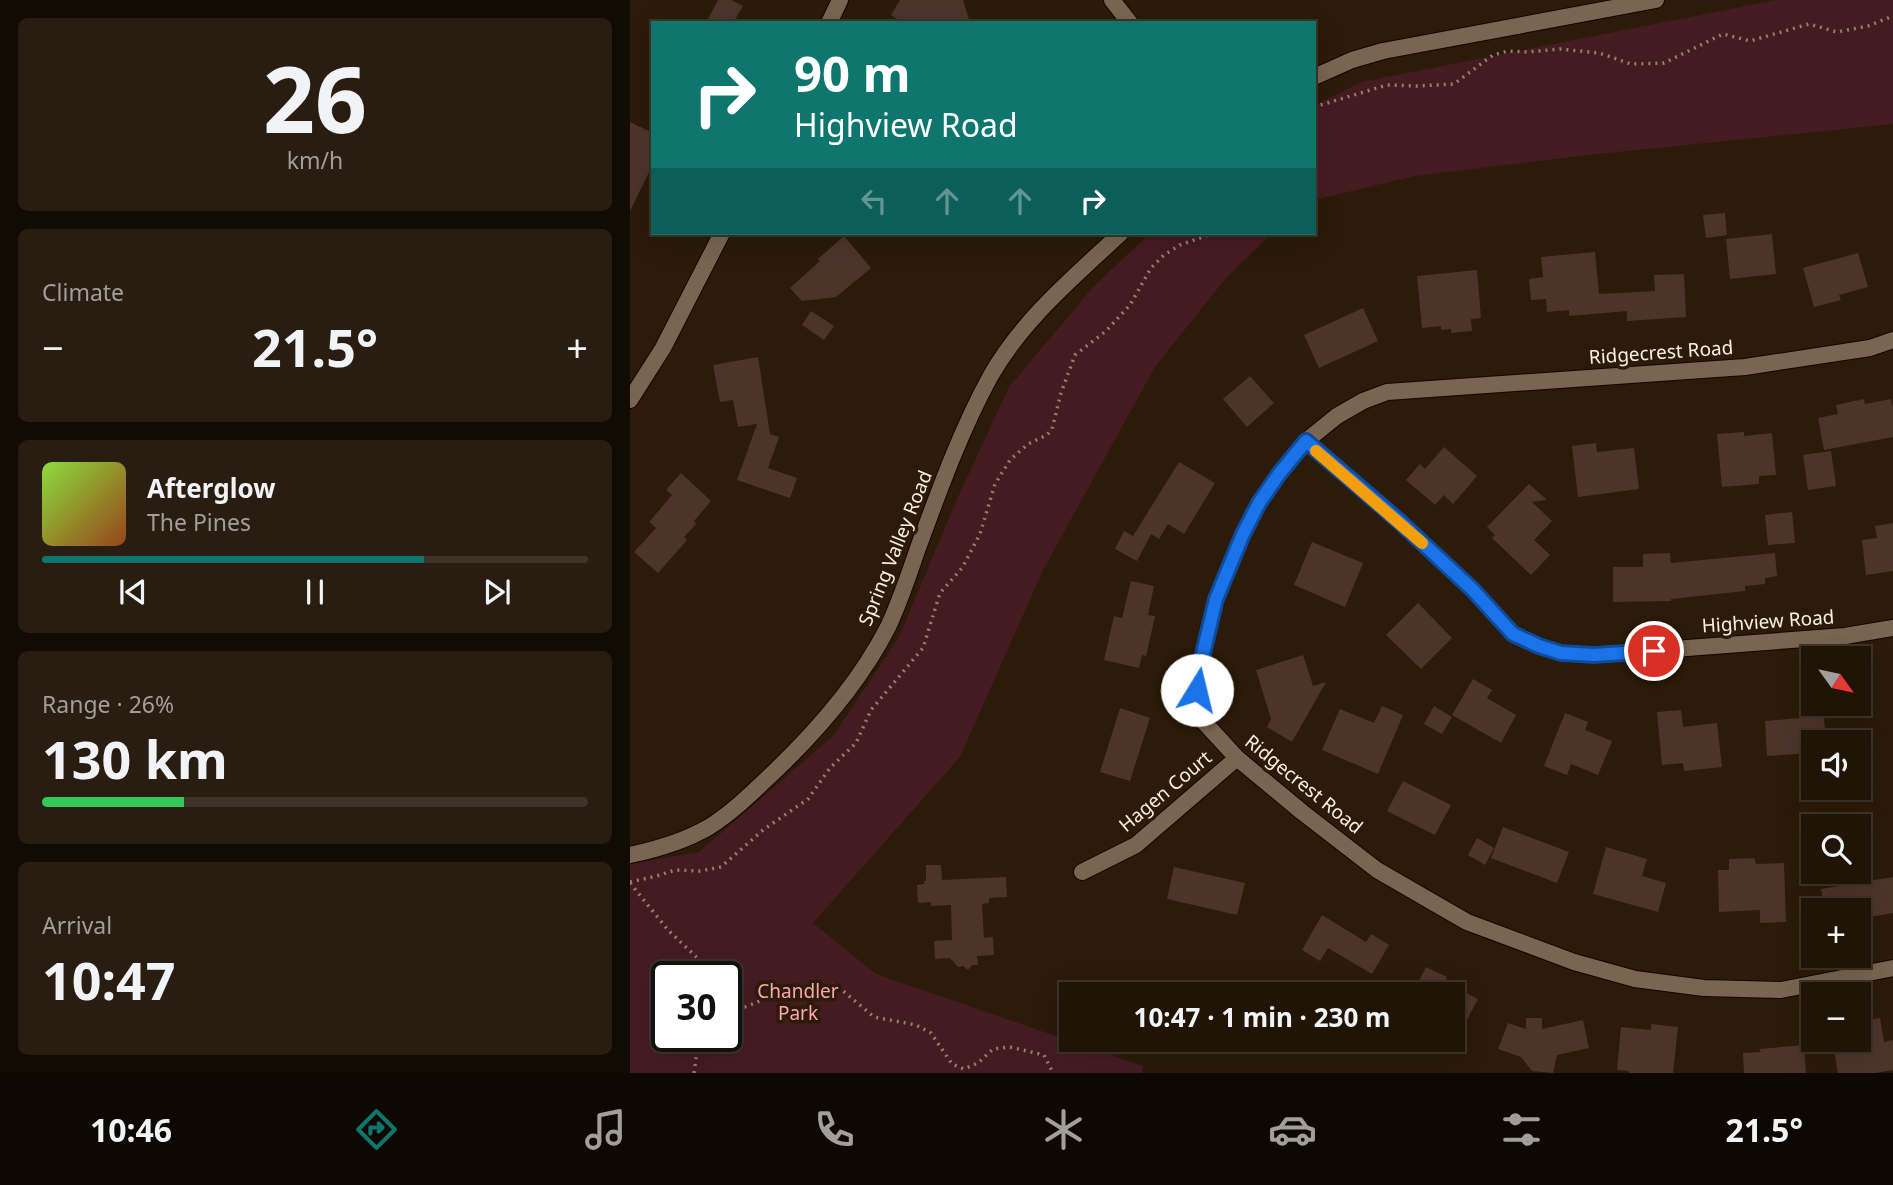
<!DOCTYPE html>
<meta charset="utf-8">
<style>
body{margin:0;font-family:"Noto Sans",sans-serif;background:#281d10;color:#f1f3f6;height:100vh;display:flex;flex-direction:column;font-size:26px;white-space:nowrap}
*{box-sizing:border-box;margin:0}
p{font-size:23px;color:#a29e9b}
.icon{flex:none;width:38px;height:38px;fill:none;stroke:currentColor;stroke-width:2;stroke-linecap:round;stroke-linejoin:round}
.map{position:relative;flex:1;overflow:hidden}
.details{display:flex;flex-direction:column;gap:18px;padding:18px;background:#120b03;width:630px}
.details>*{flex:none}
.guide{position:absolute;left:21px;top:21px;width:665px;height:214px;border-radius:0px;box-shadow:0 7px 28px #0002,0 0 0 2px #3d3328;background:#0f766e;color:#fff;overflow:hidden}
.needle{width:46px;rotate:123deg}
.buttons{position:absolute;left:1171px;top:646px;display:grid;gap:14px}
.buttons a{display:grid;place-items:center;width:70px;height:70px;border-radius:0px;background:#201406;box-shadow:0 7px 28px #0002,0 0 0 2px #3d3328;font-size:35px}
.speed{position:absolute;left:21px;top:961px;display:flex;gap:14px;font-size:35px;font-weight:700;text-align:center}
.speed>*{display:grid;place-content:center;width:91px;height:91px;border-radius:50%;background:#201406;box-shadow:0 7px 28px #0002,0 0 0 2px #3d3328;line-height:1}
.speed .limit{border:4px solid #111;border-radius:10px;background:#fff;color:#111}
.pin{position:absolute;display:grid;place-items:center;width:60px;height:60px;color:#fff;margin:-30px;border:4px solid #fff;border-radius:50%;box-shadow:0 2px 7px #0007}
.me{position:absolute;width:77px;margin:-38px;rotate:9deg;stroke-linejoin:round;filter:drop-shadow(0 0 5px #0008)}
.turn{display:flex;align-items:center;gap:24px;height:147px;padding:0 28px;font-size:32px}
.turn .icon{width:91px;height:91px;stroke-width:2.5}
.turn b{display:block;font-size:49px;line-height:60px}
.lanes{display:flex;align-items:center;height:66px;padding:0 28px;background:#0003;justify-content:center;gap:35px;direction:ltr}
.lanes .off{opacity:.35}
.big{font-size:52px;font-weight:700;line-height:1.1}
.details .tile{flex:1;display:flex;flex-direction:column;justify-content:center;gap:10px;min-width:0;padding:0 24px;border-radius:10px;background:#281d10}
.details .dial{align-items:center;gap:0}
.dial b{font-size:91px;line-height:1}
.song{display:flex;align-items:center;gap:21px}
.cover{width:84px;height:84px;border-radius:10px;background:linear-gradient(135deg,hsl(90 70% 55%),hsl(20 70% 35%))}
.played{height:7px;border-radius:4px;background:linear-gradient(90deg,#0f766e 70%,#3d3328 70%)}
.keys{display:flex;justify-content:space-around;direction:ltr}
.heat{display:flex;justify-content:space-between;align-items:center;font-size:38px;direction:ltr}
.charge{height:10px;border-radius:5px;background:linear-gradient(90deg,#34c759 26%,#3d3328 0)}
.trip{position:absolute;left:429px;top:982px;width:406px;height:70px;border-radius:0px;background:#201406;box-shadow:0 7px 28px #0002,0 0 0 2px #3d3328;font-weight:700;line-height:70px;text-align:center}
.menu{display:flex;height:112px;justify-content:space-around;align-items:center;background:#0d0802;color:#a29e9b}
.menu .icon{width:49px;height:49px}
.menu .on{color:#0f766e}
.menu b{font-size:32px;color:#f1f3f6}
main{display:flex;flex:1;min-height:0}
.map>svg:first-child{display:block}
</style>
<main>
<section class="details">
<div class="tile dial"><b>26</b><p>km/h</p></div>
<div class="tile"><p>Climate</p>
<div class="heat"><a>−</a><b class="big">21.5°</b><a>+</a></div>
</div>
<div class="tile">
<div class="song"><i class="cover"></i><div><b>Afterglow</b><p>The Pines</p></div></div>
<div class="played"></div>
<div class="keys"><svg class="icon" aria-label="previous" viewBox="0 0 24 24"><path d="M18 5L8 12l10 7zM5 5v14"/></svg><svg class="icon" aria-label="pause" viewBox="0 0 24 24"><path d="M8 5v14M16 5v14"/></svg><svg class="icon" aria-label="next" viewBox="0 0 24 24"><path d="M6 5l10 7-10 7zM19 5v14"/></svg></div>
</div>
<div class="tile"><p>Range · 26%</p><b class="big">130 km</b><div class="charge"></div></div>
<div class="tile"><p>Arrival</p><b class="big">10:47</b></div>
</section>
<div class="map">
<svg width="1263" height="1073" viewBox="0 0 1263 1073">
<rect width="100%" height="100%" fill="#2b1b08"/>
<g fill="#451b22" fill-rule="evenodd">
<polygon points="1146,0 1263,0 1263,124 958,155 785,176 684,200 684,106 731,82"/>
<path d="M520 233H642L596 278 525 367 413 570 330 757 183 923 246 974 513 1066 512 1073H0V864L69 852 203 736 269 637 327 499 379 387 463 287ZM37 976H96V1036H37Z"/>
</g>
<g fill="#4d342b">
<polygon points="88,0 101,0 113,6 103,23 76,23"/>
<polygon points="270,0 333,0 340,23 273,23 261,15"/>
<polygon points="0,122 23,133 23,164 0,211"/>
<polygon points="1095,213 1097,235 1076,238 1073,215"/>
<polygon points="1142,234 1146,274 1100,279 1096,239"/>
<polygon points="214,236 241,268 206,297 172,301 160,288 190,261 188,259"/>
<polygon points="965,252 969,294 1025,291 1024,275 1054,274 1056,317 997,321 997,311 939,316 939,310 917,312 916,299 901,300 899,279 913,277 911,257"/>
<polygon points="1228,253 1238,287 1209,295 1211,300 1184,307 1173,268"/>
<polygon points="847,270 851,318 841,319 842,331 821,333 821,329 811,330 811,326 792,328 787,276"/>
<polygon points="733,308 748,341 689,368 674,335"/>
<polygon points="181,311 204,326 194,340 172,325"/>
<polygon points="128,357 140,434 149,437 138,468 167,478 160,498 107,480 127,424 108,427 103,400 90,402 83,365"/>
<polygon points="620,376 644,403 617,427 593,399"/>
<polygon points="1234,399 1235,404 1261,399 1263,408 1263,437 1194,450 1188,418 1208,414 1206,405"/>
<polygon points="1114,432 1114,436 1142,433 1146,475 1129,476 1129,484 1092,487 1087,434"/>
<polygon points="966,443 967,452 1004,448 1009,489 948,497 942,446"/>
<polygon points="814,447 847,476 823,504 814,495 805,505 776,480 790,464 795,469"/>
<polygon points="1201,451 1206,486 1178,490 1173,455"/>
<polygon points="549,462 585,483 554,534 538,524 529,539 521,534 507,561 485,549 494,531 503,536"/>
<polygon points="51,473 81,501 64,521 66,524 54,537 57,540 28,573 4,552 26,528 19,522 42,495 36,490"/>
<polygon points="899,484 917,500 902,502 922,521 904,540 920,555 901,575 862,538 865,535 857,527"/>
<polygon points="1162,512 1165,543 1138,545 1135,515"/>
<polygon points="1263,523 1263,571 1236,575 1232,540 1247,538 1245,526"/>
<polygon points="682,542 733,563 715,607 664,585"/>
<polygon points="1040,553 1041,563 1145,553 1147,576 1135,578 1135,584 1115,586 1115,591 1041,599 1041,601 983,602 983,567 1013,567 1013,554"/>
<polygon points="501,581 524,586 518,615 525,616 516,656 512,655 509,668 474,660 484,616 492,618"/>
<polygon points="788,603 822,638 791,669 756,635"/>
<polygon points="673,655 683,686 696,682 662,742 637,727 641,719 626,670"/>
<polygon points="843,679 862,690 857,698 886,715 871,743 822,715"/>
<polygon points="1169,704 1193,704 1196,742 1183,742 1183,753 1137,756 1135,721 1170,718"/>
<polygon points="752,706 773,715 748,774 692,750 710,709 744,723"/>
<polygon points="804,706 822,717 812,734 794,724"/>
<polygon points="490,708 520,718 500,781 470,772"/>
<polygon points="1051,710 1053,727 1087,723 1092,767 1054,771 1053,763 1032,765 1027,712"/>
<polygon points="935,713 958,722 955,730 982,741 968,775 941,764 937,775 914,766"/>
<polygon points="773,781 821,805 805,835 757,811"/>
<polygon points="873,827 939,852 927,883 861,858"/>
<polygon points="847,838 864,848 855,865 838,855"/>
<polygon points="976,847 1017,859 1012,876 1036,883 1028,912 963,894"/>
<polygon points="1124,858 1126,864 1154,863 1156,922 1130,923 1130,910 1089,912 1088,870 1099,870 1099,859"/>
<polygon points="296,865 311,865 312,880 376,877 377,897 359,898 359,903 352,904 354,938 363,937 364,955 347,956 348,965 342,965 338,970 333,966 328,967 320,958 305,959 304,941 322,940 321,905 301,906 301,902 288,903 287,885 294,884 294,881 296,881"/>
<polygon points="544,867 615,883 607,915 537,899"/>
<polygon points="1263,877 1263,913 1228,919 1228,910 1195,910 1191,889"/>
<polygon points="692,915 736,942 741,934 759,945 742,974 698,948 690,961 672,950"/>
<polygon points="796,967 817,977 815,982 848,999 822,1048 822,994 783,994"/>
<polygon points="896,1018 912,1018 912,1029 953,1020 959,1048 927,1055 923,1073 902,1071 891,1057 868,1049 878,1023 896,1029"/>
<polygon points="1250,1018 1254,1042 1263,1040 1263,1070 1246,1073 1208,1073 1202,1040 1228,1040 1228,1022"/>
<polygon points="1021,1024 1048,1027 1043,1073 999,1073 999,1071 987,1070 991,1027 1021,1030"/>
<polygon points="1174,1045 1176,1073 1114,1073 1113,1053 1131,1052 1129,1049"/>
</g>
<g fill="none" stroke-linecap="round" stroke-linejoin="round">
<defs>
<g id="street">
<polyline points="482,0 500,23"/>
<polyline points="199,23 210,0"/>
<polyline points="684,77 722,60 753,51 1026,0"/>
<polyline points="1263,340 1240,348 1115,367 757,392 733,401 707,416 676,441 649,474 629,503 613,534 586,599 571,662 567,690 574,722 607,758 672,812 747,870 837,922 944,962 1005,979 1074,988 1151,990 1263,968"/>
<polyline points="0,400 33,348 92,233"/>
<polyline points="676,441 769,521 843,590 883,634 910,646 931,653 964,655 1215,636 1263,628"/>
<path d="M0 855C28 849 55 841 79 827 103 812 124 791 144 772 188 730 230 682 258 627 270 602 279 574 288 548 309 491 331 430 360 377 392 320 444 277 491 233"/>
<polyline points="452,872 506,845 607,758"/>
</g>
</defs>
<use href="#street" stroke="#130500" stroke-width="18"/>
<g stroke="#908172" stroke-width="3.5" stroke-dasharray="2 5" stroke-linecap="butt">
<polyline points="684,107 757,85 786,86 824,84 863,55 878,51 897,52 930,49 969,53 1001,64 1034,63 1093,34 1120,41 1179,24 1207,32 1238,26 1263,16"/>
<polyline points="0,882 27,876 45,870 70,871 91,867 133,830 178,799 200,768 226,743 241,710 293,648 310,593 332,568 350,534 365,484 380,460 398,444 417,435 422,429 431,393 445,355 476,331 500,305 521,268 534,255 550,245 584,233"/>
<polyline points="0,883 38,930 80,970 84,976"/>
<polyline points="96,1004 98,1008 115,1007 156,990 206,985 244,1017 286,1025 301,1033 322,1064 334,1069 348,1063 363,1049 380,1047 414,1055 423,1073"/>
<polyline points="64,1073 68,1044 73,1036"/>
</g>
<use href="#street" stroke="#796551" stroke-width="16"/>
</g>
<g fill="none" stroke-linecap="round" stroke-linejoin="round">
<defs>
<polyline id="route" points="567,690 571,662 586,599 613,534 629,503 649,474 676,441 769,521 843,590 883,634 909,646 931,653 964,655 1024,651"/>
</defs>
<use href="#route" stroke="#114b97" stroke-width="18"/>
<use href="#route" stroke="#1a73e8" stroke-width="12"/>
<polyline stroke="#f59e0b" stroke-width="12" points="686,451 792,543"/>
</g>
<g text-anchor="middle" stroke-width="7" stroke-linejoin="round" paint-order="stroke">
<g font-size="19" fill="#faeee3" stroke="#2b1b08">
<text transform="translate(1031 352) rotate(-4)" y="7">Ridgecrest Road</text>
<text transform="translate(265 548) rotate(-68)" y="7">Spring Valley Road</text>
<text transform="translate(1138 621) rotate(-4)" y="7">Highview Road</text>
<text transform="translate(674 784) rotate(39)" y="7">Ridgecrest Road</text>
<text transform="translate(535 791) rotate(-40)" y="7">Hagen Court</text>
</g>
<g font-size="19" fill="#fda7b0" stroke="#2b1b08">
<text x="168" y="998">Chandler<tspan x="168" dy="22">Park</tspan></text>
</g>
</g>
</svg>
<div class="buttons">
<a><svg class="needle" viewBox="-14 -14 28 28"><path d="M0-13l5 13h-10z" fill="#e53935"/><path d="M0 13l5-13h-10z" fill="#a29e9b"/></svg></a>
<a><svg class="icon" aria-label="sound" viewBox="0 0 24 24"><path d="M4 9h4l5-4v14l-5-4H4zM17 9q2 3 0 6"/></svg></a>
<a><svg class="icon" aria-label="search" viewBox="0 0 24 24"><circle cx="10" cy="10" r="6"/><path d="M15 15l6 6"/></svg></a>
<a>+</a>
<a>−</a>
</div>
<div class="speed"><div class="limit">30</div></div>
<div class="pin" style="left:1024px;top:651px;background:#d93025"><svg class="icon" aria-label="arrive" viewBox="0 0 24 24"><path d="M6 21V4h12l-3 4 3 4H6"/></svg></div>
<svg class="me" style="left:567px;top:690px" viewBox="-20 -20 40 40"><circle r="19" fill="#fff"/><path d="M0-13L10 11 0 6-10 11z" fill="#1a73e8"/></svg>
<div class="trip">10:47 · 1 min · 230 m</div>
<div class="guide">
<div class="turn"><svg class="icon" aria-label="right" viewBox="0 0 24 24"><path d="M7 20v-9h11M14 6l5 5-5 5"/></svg><div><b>90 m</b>Highview Road</div></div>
<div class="lanes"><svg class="icon off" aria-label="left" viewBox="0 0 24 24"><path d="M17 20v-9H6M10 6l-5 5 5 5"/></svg><svg class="icon off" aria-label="ahead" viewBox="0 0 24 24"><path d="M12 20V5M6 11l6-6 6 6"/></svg><svg class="icon off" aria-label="ahead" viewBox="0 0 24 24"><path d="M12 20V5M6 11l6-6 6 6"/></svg><svg class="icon" aria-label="right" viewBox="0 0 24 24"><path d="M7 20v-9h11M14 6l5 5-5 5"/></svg></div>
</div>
</div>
</main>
<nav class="menu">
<b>10:46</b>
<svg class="icon on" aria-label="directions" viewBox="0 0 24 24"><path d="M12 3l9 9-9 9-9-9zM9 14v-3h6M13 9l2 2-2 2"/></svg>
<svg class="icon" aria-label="music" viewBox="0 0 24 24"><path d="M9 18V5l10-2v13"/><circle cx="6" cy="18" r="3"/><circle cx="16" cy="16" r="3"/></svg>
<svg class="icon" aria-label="phone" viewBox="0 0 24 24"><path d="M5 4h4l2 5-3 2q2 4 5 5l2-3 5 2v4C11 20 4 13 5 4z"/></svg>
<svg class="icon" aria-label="climate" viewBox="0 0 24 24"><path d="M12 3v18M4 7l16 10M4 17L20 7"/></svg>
<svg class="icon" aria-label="car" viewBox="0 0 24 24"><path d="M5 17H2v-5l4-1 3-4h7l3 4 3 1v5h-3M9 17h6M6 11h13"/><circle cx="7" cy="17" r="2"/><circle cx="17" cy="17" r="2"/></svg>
<svg class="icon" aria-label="filters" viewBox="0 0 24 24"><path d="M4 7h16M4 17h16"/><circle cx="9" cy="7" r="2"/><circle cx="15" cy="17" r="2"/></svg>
<b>21.5°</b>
</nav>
